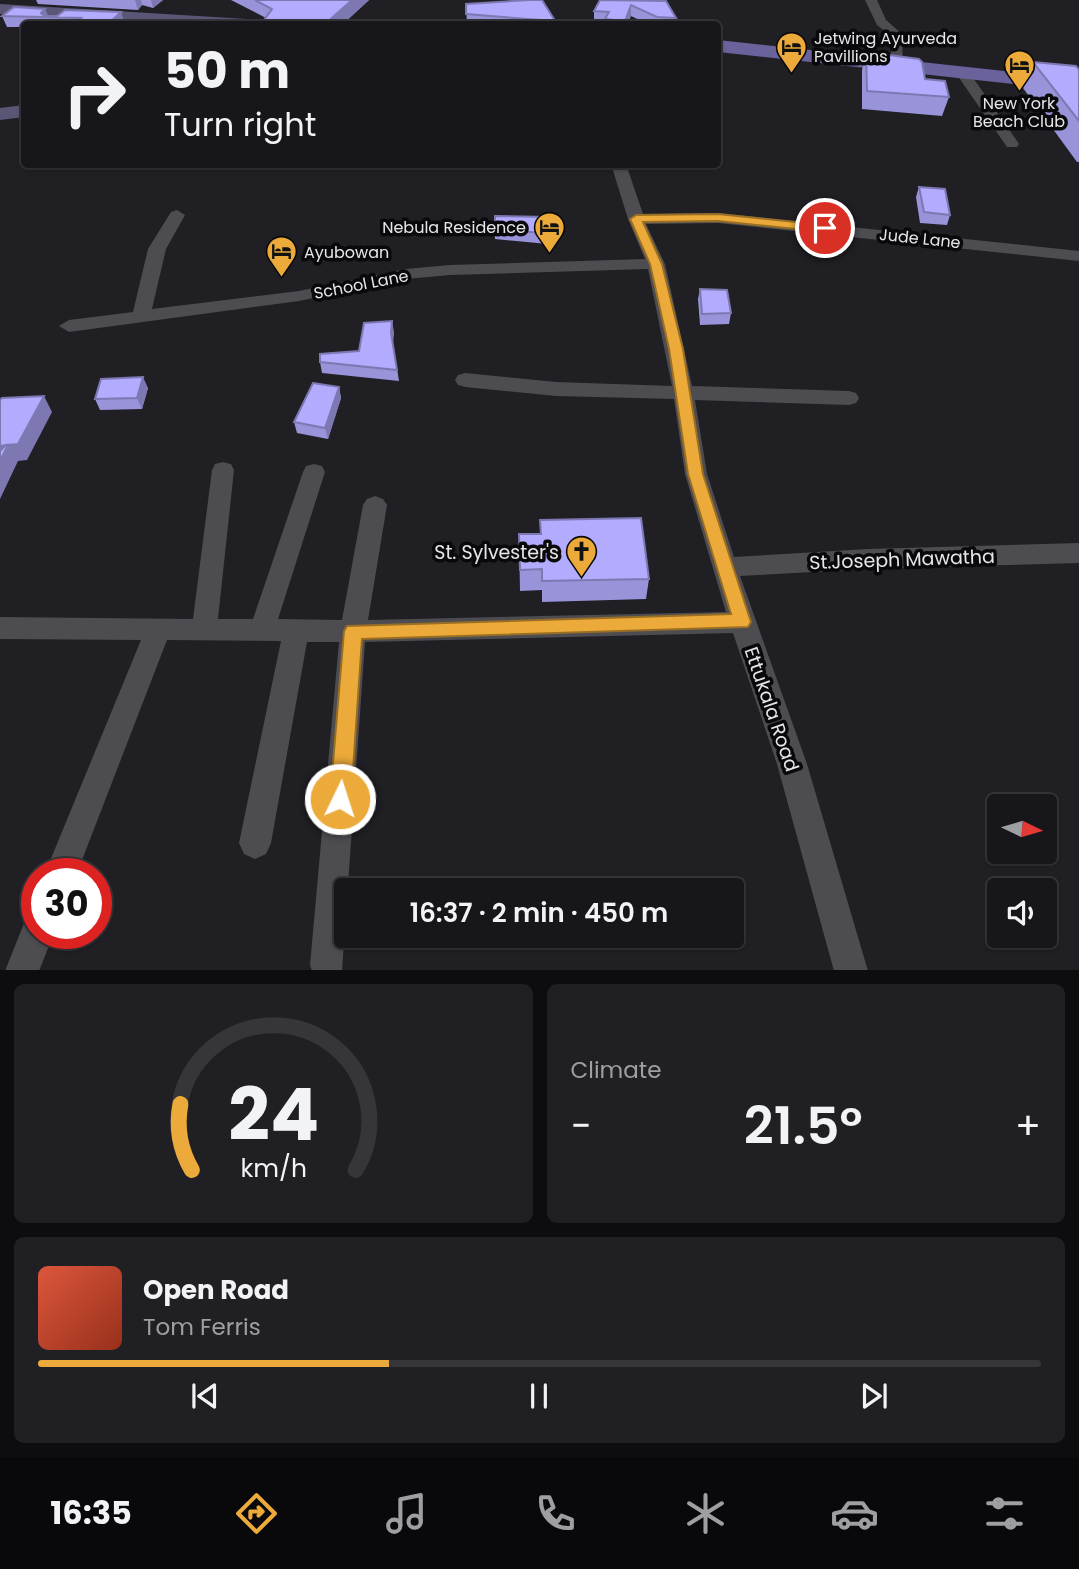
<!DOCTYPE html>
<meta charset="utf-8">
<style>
body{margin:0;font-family:Poppins,sans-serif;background:#202024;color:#f1f3f6;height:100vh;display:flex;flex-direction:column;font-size:26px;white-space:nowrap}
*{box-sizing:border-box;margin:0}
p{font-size:23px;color:#9e9fa3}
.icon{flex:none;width:38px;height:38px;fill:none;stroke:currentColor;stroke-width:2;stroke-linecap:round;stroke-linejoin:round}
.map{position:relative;height:970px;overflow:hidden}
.details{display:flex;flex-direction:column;gap:14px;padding:14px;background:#0d0d0f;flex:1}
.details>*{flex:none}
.hud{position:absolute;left:21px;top:21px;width:700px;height:147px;border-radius:7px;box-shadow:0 2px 5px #0004,0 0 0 2px #36363a;background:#17171b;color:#f1f3f6;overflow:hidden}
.needle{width:46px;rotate:95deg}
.fabs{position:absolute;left:987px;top:794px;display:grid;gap:14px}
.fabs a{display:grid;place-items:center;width:70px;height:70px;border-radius:7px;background:#17171b;box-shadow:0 2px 5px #0004,0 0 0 2px #36363a;font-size:35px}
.speed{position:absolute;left:21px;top:858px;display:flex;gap:14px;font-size:35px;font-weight:700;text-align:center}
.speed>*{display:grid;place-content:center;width:91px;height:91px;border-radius:50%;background:#17171b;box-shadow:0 2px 5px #0004,0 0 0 2px #36363a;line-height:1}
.speed .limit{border:10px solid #d22;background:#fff;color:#111}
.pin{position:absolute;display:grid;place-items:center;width:60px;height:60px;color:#fff;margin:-30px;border:4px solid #fff;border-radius:50%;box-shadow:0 2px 7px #0007}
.me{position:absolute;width:77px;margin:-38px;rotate:4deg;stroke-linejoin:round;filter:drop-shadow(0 0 5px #0008)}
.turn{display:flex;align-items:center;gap:24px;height:147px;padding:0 28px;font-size:32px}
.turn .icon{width:91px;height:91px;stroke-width:2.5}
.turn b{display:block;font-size:49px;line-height:60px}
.big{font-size:52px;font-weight:600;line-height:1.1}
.details .card{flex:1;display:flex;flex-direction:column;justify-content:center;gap:10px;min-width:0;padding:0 24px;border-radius:10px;background:#202024}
.details .dial{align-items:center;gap:0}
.dial svg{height:182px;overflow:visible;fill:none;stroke:#36363a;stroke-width:7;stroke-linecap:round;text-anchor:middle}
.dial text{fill:#f1f3f6;stroke:none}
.song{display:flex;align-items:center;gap:21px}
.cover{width:84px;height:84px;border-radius:10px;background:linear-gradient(135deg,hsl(10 70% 55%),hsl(10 70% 35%))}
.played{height:7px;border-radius:4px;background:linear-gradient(90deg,#ebaa39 35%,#36363a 35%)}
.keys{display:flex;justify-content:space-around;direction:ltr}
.heat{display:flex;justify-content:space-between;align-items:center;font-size:38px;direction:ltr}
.details .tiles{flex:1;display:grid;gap:14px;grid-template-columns:1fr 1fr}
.card:last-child{grid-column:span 2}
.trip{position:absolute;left:334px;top:878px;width:410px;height:70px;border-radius:7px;background:#17171b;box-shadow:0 2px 5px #0004,0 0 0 2px #36363a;font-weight:600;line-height:70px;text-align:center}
.menu{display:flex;height:112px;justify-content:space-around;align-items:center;background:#09090b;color:#9e9fa3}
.menu .icon{width:49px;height:49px}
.menu .active{color:#ebaa39}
.menu b{font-size:32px;color:#f1f3f6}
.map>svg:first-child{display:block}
</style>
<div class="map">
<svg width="1079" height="971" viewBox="0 0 1079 971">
<rect width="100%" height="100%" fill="#1f1f24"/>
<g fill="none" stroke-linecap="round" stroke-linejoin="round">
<g fill="#4c4c51" fill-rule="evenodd">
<polygon points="865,0 877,0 886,20 902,34 903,69 898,70 892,66 890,35 877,25"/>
<polygon points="962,68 967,69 1017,141 1019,144 1017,147 1007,147 955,72"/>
<polygon points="611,164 626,164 643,214 718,213 1079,251 1079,261 718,223 646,224 665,264 692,386 849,391 856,393 859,398 856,403 849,405 695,400 707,474 734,557 868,549 1079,543 1079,563 868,569 740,576 807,764 868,971 834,971 777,764 733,633 365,642 342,971 312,971 310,965 339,642 307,642 271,843 266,854 255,859 244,854 239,843 281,641 167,640 77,873 45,873 141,640 0,639 0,617 193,619 212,470 215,464 223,462 231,464 234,470 218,619 253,619 303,472 306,466 314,464 322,466 325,472 278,619 342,620 363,505 367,499 375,496 383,499 387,505 368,620 726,612 685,474 674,399 556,396 465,387 458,385 455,380 458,375 465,373 556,382 672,386 648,269 450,275 406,279 299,301 69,332 59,326 69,320 133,312 148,249 171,212 177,210 185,215 166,249 152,309 299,291 406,269 450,265 645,259 628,219"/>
<polygon points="37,916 37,933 54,933 39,971 5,971 25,921"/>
</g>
<g fill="#5a5776" fill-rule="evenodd">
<polygon points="0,4 247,19 256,24 187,24 0,14"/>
<polygon points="24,105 24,117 0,120 0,108"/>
</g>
<polygon fill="#69629b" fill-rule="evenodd" points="718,40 1079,79 1079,91 718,52"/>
</g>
<g fill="#9993da">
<polygon points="36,0 163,0 153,8 142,5 138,10 38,4"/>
<polygon points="231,0 369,0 343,24 266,18"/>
<polygon points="657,0 676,18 675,24 648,24 631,16 627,24 605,24 605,23 594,22 594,11"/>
<polygon points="466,4 557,24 467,24"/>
<polygon points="121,12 124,23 123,24 24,24 24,27 7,27 2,16 48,16"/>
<polygon points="866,52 925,79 949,97 942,116 862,109 862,70"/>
<polygon points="1033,62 1079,70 1079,162 1077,162 1023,88"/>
<polygon points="919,187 950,215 947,225 920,223 916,197"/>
<polygon points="550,227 548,244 495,239 495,228"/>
<polygon points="700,289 731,313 729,324 700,325 698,299"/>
<polygon points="394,332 393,343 399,381 322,373 320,362 359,351"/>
<polygon points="339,387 341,398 328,439 297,433 294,422"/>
<polygon points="148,388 142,409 100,410 95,399"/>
<polygon points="519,534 649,579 646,599 542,602 542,590 520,591"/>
</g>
<g fill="#7d78b2">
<polygon points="135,0 141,0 142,5 138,10"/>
<polygon points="151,0 163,0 153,8"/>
<polygon points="352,0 369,0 343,24 325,24"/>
<polygon points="631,5 631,16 627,24 625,24 625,21"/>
<polygon points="45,9 49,17 43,17 41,13"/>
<polygon points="121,12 124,23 123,24 108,24"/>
<polygon points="392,321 394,332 392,344 391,333"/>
<polygon points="143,377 148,388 142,409 137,398"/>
<polygon points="339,387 341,398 328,439 325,428"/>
<polygon points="44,396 52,412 27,460 18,461 0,499 0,446"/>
</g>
<g fill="#b2abfe" stroke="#7d78b2" stroke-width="2">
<polygon points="255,0 352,0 325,24 261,24 272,9"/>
<polygon points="529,0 542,0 557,24 529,24 540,23 540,20 466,14 466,4"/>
<polygon points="600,0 666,1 676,18 657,17 631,5 625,21 605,19 609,12 594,11"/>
<polygon points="14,7 45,9 41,13 44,16 57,16 65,10 121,12 108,24 74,24 81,18 2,16"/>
<polygon points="866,52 919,59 922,62 925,79 945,81 949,97 867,91"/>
<polygon points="1033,62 1076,66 1079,70 1079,121"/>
<polygon points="919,187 945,189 950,215 924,212"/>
<polygon points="495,216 550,217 548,234 495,228"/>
<polygon points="700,289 727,290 731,313 702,314"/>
<polygon points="392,321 391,333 397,370 320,362 320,354 359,351 364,323"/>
<polygon points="143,377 137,398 95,399 101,379"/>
<polygon points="313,383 339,387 325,428 294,422"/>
<polygon points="44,396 18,444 8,445 0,461 0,451 6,445 0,446 0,400 2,398"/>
<polygon points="641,518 649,579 542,581 542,569 520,570 519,534 541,534 540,520"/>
</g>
<polygon fill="#ebaa39" stroke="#996e25" stroke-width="2" points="718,214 825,225 830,228 825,232 718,221 643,222 662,264 683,349 703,474 751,622 748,627 362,639 351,799 348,806 340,809 333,806 330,799 344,631 347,626 731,614 688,474 669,349 650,264 630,219 636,215"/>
<defs>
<symbol id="hotel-pin" viewBox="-11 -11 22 30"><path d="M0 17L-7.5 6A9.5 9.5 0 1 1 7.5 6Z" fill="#ebaa39" stroke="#09090b"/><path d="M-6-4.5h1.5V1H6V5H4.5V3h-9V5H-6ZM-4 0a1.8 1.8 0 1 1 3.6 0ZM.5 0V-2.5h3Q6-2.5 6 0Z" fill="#111"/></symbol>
<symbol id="church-pin" viewBox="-11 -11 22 30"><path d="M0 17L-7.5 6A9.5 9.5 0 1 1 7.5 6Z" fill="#ebaa39" stroke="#09090b"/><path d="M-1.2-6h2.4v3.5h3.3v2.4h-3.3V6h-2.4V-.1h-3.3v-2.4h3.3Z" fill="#111"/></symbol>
</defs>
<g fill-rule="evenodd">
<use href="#hotel-pin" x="774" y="30" width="35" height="47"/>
<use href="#hotel-pin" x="1002" y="48" width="35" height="47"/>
<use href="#hotel-pin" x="532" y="210" width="35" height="47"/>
<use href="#hotel-pin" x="264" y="234" width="35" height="47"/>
<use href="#church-pin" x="564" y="534" width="35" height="47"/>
</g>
<g text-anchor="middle" stroke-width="7" stroke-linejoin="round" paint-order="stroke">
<g font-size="16" fill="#e6e6e9" stroke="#09090b" text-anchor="start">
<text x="814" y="44">Jetwing Ayurveda<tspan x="814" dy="18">Pavillions</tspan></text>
<text x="1019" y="109" text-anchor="middle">New York<tspan x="1019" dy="18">Beach Club</tspan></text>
<text x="526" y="233" text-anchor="end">Nebula Residence</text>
<text x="304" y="258">Ayubowan</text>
</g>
<g font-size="16" fill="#e6e6e9" stroke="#09090b">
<text transform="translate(920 238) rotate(6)" y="6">Jude Lane</text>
<text transform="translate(361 284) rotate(-11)" y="6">School Lane</text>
</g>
<g font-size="19" fill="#e6e6e9" stroke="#09090b" text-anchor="end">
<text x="559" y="559">St. Sylvester's</text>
</g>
<g font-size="19" fill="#e6e6e9" stroke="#09090b">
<text transform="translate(902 559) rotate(-2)" y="7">St.Joseph Mawatha</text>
<text transform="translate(772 709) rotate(71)" y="7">Ettukala Road</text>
</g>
</g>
</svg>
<div class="fabs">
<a><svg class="needle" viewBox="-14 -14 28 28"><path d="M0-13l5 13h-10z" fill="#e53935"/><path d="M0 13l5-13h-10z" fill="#9e9fa3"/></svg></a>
<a><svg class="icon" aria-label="sound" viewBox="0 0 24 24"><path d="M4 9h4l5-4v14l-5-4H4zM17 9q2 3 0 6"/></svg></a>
</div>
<div class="speed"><div class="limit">30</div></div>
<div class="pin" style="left:825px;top:228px;background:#d93025"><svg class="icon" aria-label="arrive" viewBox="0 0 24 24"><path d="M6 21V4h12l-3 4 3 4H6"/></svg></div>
<svg class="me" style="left:340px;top:799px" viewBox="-20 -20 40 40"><circle r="17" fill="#ebaa39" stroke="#fff" stroke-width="3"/><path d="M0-11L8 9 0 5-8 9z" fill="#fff"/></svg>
<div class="trip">16:37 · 2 min · 450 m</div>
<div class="hud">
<div class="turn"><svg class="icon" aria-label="right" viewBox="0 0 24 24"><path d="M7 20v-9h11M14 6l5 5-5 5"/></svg><div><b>50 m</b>Turn right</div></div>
</div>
</div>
<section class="details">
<div class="tiles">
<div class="card dial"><svg viewBox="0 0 100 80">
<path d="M14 69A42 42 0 1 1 86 69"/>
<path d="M14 69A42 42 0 0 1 9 40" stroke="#ebaa39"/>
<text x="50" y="56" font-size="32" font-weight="700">24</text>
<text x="50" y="72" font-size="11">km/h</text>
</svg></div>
<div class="card"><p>Climate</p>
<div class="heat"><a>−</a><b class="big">21.5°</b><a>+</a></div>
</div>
<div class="card">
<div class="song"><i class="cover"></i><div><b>Open Road</b><p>Tom Ferris</p></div></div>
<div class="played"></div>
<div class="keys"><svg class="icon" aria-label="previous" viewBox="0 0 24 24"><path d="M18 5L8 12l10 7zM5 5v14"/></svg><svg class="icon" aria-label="pause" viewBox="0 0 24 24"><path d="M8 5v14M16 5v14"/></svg><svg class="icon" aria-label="next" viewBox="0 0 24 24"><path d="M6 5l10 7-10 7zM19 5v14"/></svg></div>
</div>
</div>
</section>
<nav class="menu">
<b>16:35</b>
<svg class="icon active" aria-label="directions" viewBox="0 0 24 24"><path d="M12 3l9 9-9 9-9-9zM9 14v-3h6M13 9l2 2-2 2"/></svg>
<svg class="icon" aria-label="music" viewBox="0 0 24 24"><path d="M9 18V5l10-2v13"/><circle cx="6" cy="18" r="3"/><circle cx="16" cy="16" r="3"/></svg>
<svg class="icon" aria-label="phone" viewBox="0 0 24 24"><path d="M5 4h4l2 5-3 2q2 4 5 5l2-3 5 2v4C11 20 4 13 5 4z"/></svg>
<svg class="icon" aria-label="climate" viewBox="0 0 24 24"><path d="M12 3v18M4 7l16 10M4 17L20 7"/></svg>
<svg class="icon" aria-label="car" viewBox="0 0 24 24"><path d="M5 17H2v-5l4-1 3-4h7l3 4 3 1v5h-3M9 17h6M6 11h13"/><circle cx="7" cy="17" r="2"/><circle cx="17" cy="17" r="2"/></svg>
<svg class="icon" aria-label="filters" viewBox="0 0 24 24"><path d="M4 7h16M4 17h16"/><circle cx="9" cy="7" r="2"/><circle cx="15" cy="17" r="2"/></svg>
</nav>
